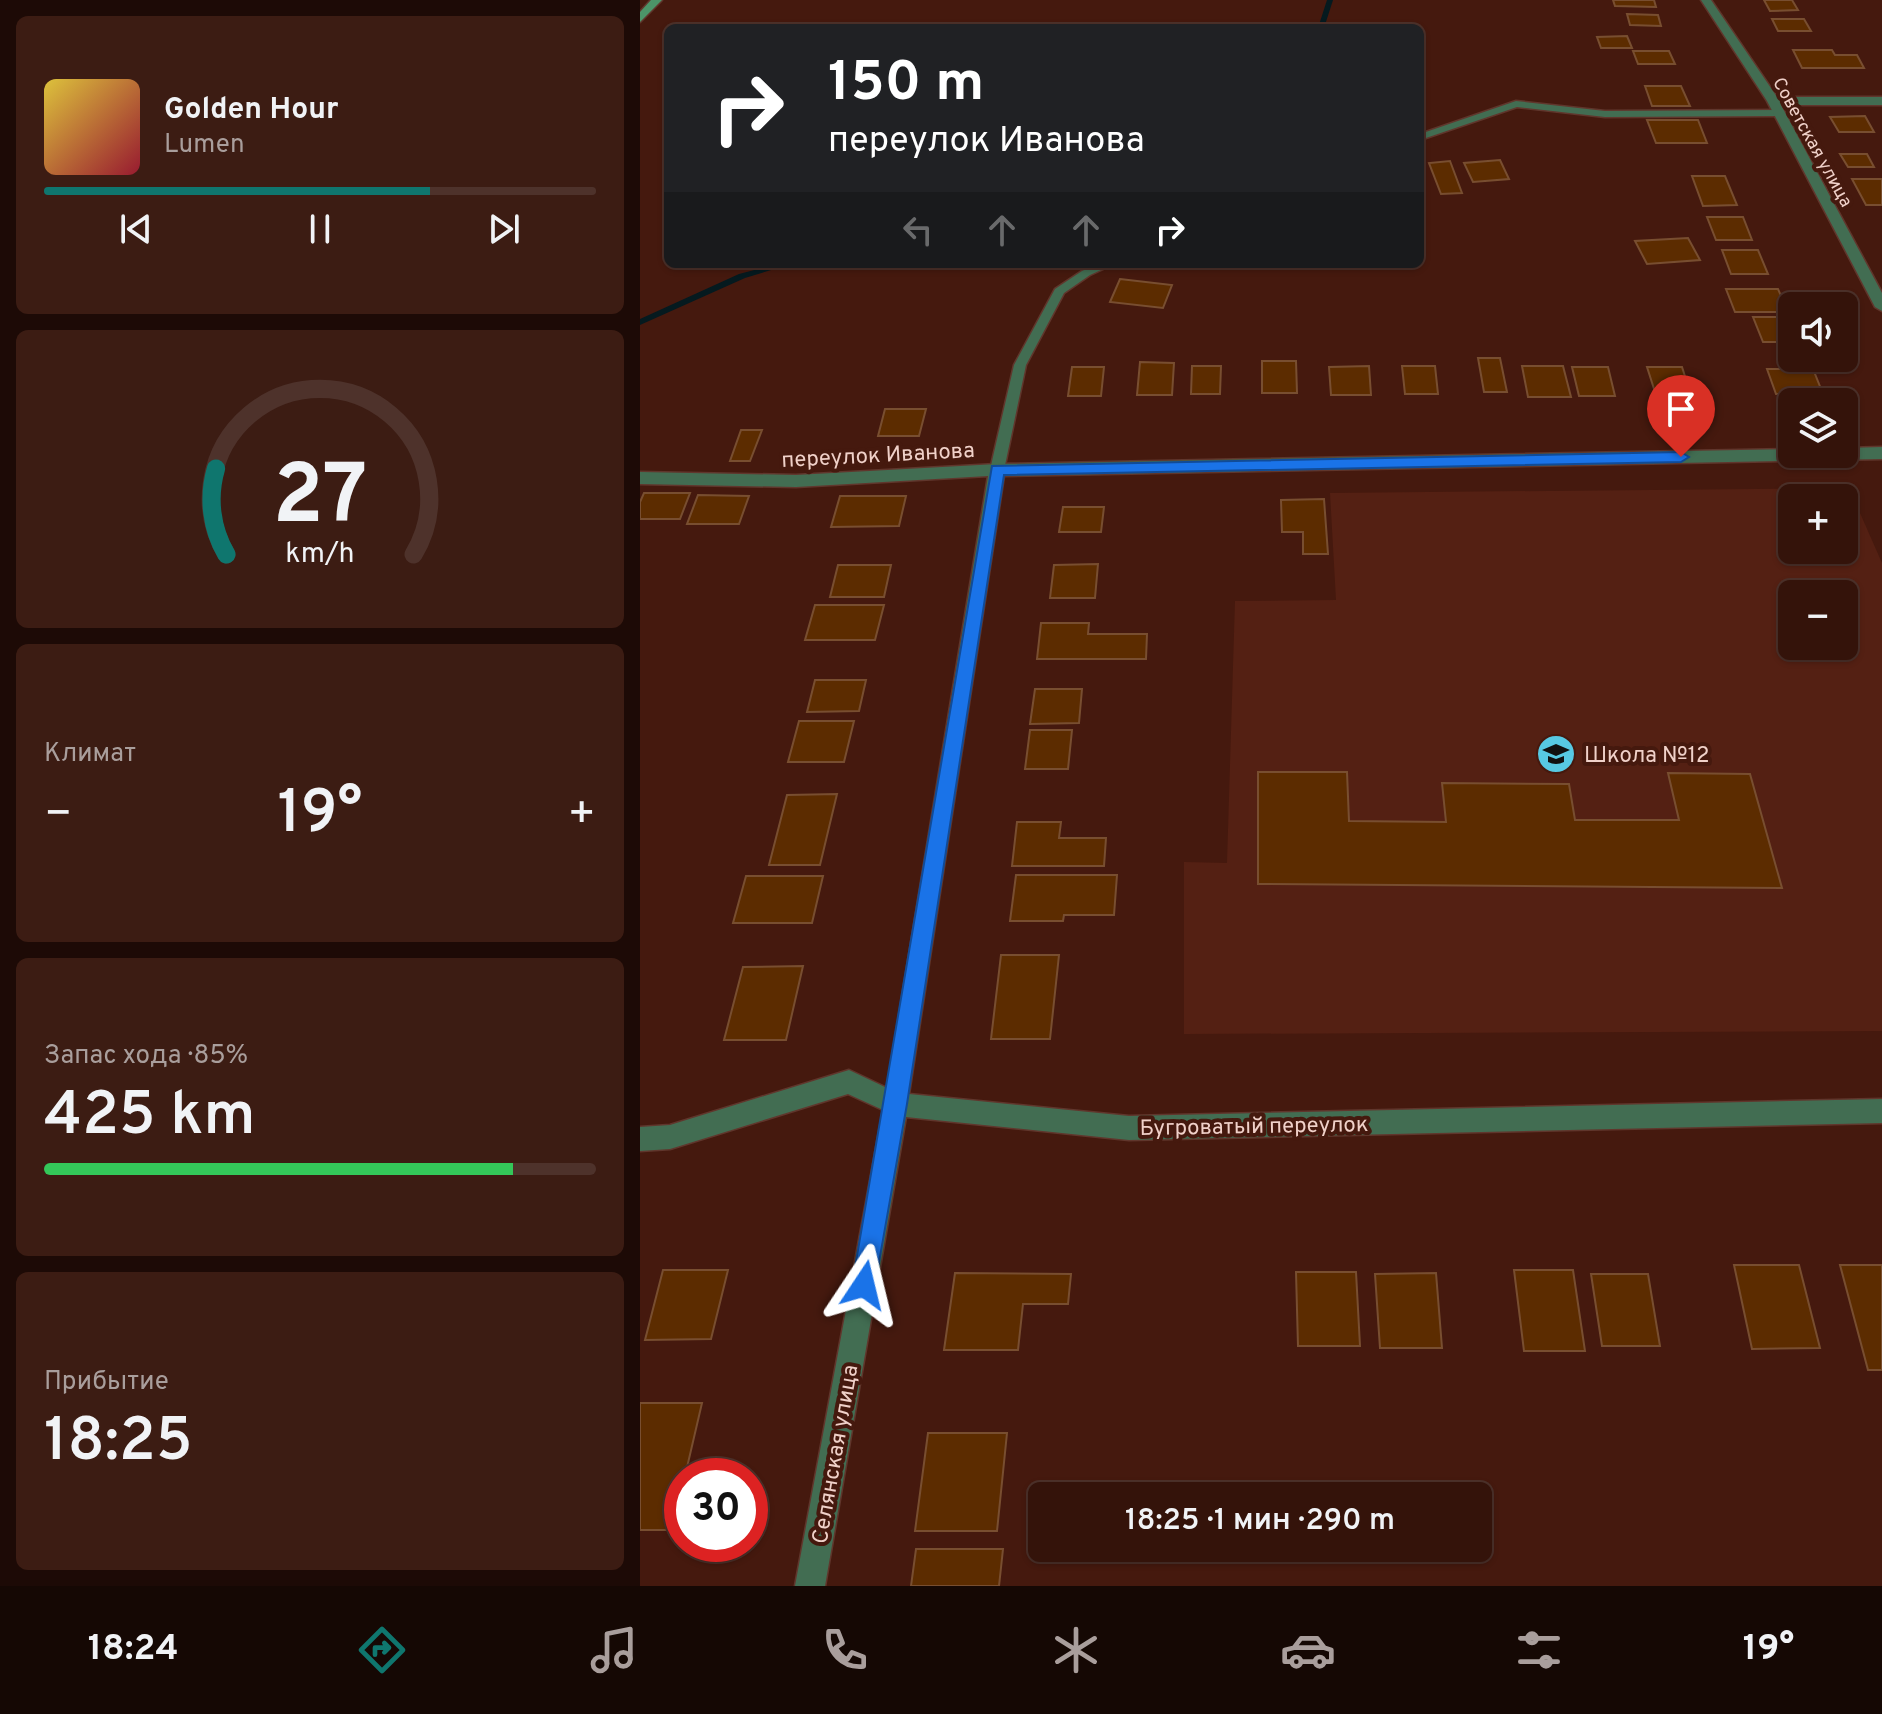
<!DOCTYPE html>
<html lang="ru">
<meta charset="utf-8">
<style>
body{margin:0;font-family:Overpass,sans-serif;background:#3c1c13;color:#f1f3f6;height:100vh;display:flex;flex-direction:column;font-size:30px;white-space:nowrap}
*{box-sizing:border-box;margin:0}
p{font-size:26px;color:#a99e9c}
.icon{flex:none;width:44px;height:44px;fill:none;stroke:currentColor;stroke-width:2;stroke-linecap:round;stroke-linejoin:round}
.map{position:relative;flex:1;overflow:hidden}
.sheet{display:flex;flex-direction:column;gap:16px;padding:16px;background:#1d0a06;width:640px}
.sheet>*{flex:none}
.top-card{position:absolute;left:24px;top:24px;width:760px;height:244px;border-radius:12px;box-shadow:0 2px 6px #0004,0 0 0 2px #4e322b;background:#202124;color:#fff;overflow:hidden}
.fabs{position:absolute;left:1138px;top:292px;display:grid;gap:16px}
.fabs a{display:grid;place-items:center;width:80px;height:80px;border-radius:12px;background:#34130a;box-shadow:0 2px 6px #0004,0 0 0 2px #4e322b;font-size:40px}
.speed{position:absolute;left:24px;top:1458px;display:flex;gap:16px;font-size:40px;font-weight:700;text-align:center}
.speed>*{display:grid;place-content:center;width:104px;height:104px;border-radius:50%;background:#34130a;box-shadow:0 2px 6px #0004,0 0 0 2px #4e322b;line-height:1}
.speed .limit{border:12px solid #d22;background:#fff;color:#111}
.pin{position:absolute;display:grid;place-items:center;width:68px;height:68px;color:#fff;margin:-82px -34px;border-radius:50% 50% 50% 0;rotate:-45deg;box-shadow:0 0 8px #0007}
.pin .icon{rotate:45deg}
.me{position:absolute;width:88px;margin:-44px;rotate:10deg;stroke-linejoin:round;filter:drop-shadow(0 0 6px #0008)}
.turn{display:flex;align-items:center;gap:28px;height:168px;padding:0 32px;font-size:36px}
.turn .icon{width:104px;height:104px;stroke-width:2.5}
.turn b{display:block;font-size:56px;line-height:68px}
.lanes{display:flex;align-items:center;height:76px;padding:0 32px;background:#0003;justify-content:center;gap:40px;direction:ltr}
.lanes .off{opacity:.35}
.big{font-size:60px;font-weight:600;line-height:1.1}
.sheet .widget{flex:1;display:flex;flex-direction:column;justify-content:center;gap:12px;min-width:0;padding:0 28px;border-radius:12px;background:#3c1c13}
.sheet .dial{align-items:center;gap:0}
.dial svg{height:208px;overflow:visible;fill:none;stroke:#4e322b;stroke-width:7;stroke-linecap:round;text-anchor:middle}
.dial text{fill:#f1f3f6;stroke:none}
.song{display:flex;align-items:center;gap:24px}
.cover{width:96px;height:96px;border-radius:12px;background:linear-gradient(135deg,hsl(50 70% 55%),hsl(350 70% 35%))}
.played{height:8px;border-radius:4px;background:linear-gradient(90deg,#0f766e 70%,#4e322b 70%)}
.keys{display:flex;justify-content:space-around;direction:ltr}
.heat{display:flex;justify-content:space-between;align-items:center;font-size:44px;direction:ltr}
.charge{height:12px;border-radius:6px;background:linear-gradient(90deg,#34c759 85%,#4e322b 0)}
.trip{position:absolute;left:388px;top:1482px;width:464px;height:80px;border-radius:12px;background:#34130a;box-shadow:0 2px 6px #0004,0 0 0 2px #4e322b;font-weight:600;line-height:80px;text-align:center}
.tabs{display:flex;height:128px;justify-content:space-around;align-items:center;background:#150804;color:#a99e9c}
.tabs .icon{width:56px;height:56px}
.tabs .on{color:#0f766e}
.tabs b{font-size:36px;color:#f1f3f6}
main{display:flex;flex:1;min-height:0}
.map>svg:first-child{display:block}
</style>
<main>
<section class="sheet">
<div class="widget">
<div class="song"><i class="cover"></i><div><b>Golden Hour</b><p>Lumen</p></div></div>
<div class="played"></div>
<div class="keys"><svg class="icon" aria-label="previous" viewBox="0 0 24 24"><path d="M18 5L8 12l10 7zM5 5v14"/></svg><svg class="icon" aria-label="pause" viewBox="0 0 24 24"><path d="M8 5v14M16 5v14"/></svg><svg class="icon" aria-label="next" viewBox="0 0 24 24"><path d="M6 5l10 7-10 7zM19 5v14"/></svg></div>
</div>
<div class="widget dial"><svg viewBox="0 0 100 80">
<path d="M14 69A42 42 0 1 1 86 69"/>
<path d="M14 69A42 42 0 0 1 10 36" stroke="#0f766e"/>
<text x="50" y="56" font-size="32" font-weight="700">27</text>
<text x="50" y="72" font-size="11">km/h</text>
</svg></div>
<div class="widget"><p>Климат</p>
<div class="heat"><a>−</a><b class="big">19°</b><a>+</a></div>
</div>
<div class="widget"><p>Запас хода · 85%</p><b class="big">425 km</b><div class="charge"></div></div>
<div class="widget"><p>Прибытие</p><b class="big">18:25</b></div>
</section>
<div class="map">
<svg width="1242" height="1586" viewBox="0 0 1242 1586">
<rect width="100%" height="100%" fill="#45190e"/>
<path fill="#542013" fill-rule="evenodd" d="M1209 488 1242 563V1031L544 1034V862L587 863 595 601 696 600 690 493ZM1152 498H1204V550H1152ZM1152 594H1204V646H1152Z"/>
<g fill="none" stroke-linecap="round" stroke-linejoin="round">
<g fill="#051a1f" fill-rule="evenodd">
<polygon points="687,0 693,0 684,28 678,28"/>
<polygon points="137,264 151,264 105,278 0,325 0,319 99,274"/>
</g>
</g>
<g fill="#5c2c00" stroke="#784e30" stroke-width="2">
<polygon points="973,0 1014,0 1016,7 975,6"/>
<polygon points="1124,0 1152,0 1158,10 1130,11"/>
<polygon points="987,14 1018,15 1021,26 990,25"/>
<polygon points="1132,19 1164,19 1171,31 1138,31"/>
<polygon points="987,36 992,48 961,48 957,37"/>
<polygon points="1153,50 1192,50 1195,55 1217,55 1224,68 1162,68"/>
<polygon points="993,51 1029,51 1035,64 998,64"/>
<polygon points="1005,86 1041,86 1050,106 1012,106"/>
<polygon points="1225,116 1234,132 1199,132 1190,117"/>
<polygon points="1007,120 1058,120 1067,143 1016,143"/>
<polygon points="1200,154 1227,154 1234,167 1208,167"/>
<polygon points="860,160 869,179 833,182 824,163"/>
<polygon points="810,161 822,193 801,194 789,163"/>
<polygon points="1052,176 1085,176 1097,205 1063,206"/>
<polygon points="1212,179 1242,179 1242,205 1226,205"/>
<polygon points="1067,217 1103,217 1112,240 1076,240"/>
<polygon points="1048,238 1060,260 1007,264 995,241"/>
<polygon points="1082,250 1118,250 1128,274 1091,274"/>
<polygon points="480,279 532,285 523,308 470,302"/>
<polygon points="1086,289 1138,289 1148,312 1095,312"/>
<polygon points="1113,317 1151,317 1152,342 1123,342"/>
<polygon points="838,358 860,358 867,392 844,392"/>
<polygon points="622,361 656,361 657,393 622,393"/>
<polygon points="500,362 534,363 532,395 497,395"/>
<polygon points="552,366 581,366 580,394 551,394"/>
<polygon points="729,366 731,395 691,395 689,367"/>
<polygon points="762,366 795,366 798,394 765,394"/>
<polygon points="882,366 923,366 931,397 888,397"/>
<polygon points="432,367 464,367 461,396 428,396"/>
<polygon points="932,367 968,367 975,396 939,396"/>
<polygon points="1007,367 1042,367 1051,395 1016,395"/>
<polygon points="1127,369 1173,369 1183,394 1136,394"/>
<polygon points="245,409 286,409 279,436 238,436"/>
<polygon points="101,430 122,430 110,461 90,461"/>
<polygon points="4,493 50,493 40,519 0,519 0,502"/>
<polygon points="58,495 109,496 99,524 47,524"/>
<polygon points="200,496 266,496 259,526 191,527"/>
<polygon points="684,499 688,554 663,554 663,532 642,532 641,500"/>
<polygon points="423,507 464,507 461,532 419,532"/>
<polygon points="458,564 455,598 410,598 414,565"/>
<polygon points="198,565 251,565 244,597 190,597"/>
<polygon points="175,605 244,605 235,640 165,640"/>
<polygon points="401,623 449,623 448,634 507,634 506,659 397,659"/>
<polygon points="175,680 226,680 219,711 167,712"/>
<polygon points="395,689 442,689 439,723 390,724"/>
<polygon points="159,721 214,721 204,762 148,762"/>
<polygon points="390,730 432,730 428,769 385,769"/>
<polygon points="618,772 707,772 709,821 806,822 802,783 929,784 935,820 1039,820 1028,773 1110,774 1142,888 618,884"/>
<polygon points="197,794 180,865 129,865 147,795"/>
<polygon points="377,822 421,822 419,838 466,838 464,866 372,866"/>
<polygon points="376,875 477,875 474,915 424,915 423,921 370,921"/>
<polygon points="106,876 183,876 172,923 93,923"/>
<polygon points="361,955 419,955 410,1039 351,1039"/>
<polygon points="163,966 146,1040 84,1040 103,967"/>
<polygon points="1094,1265 1159,1265 1180,1348 1112,1349"/>
<polygon points="1200,1265 1242,1265 1242,1370 1228,1370"/>
<polygon points="23,1270 88,1270 71,1339 5,1340"/>
<polygon points="874,1270 933,1270 945,1351 884,1351"/>
<polygon points="656,1272 716,1272 720,1346 658,1346"/>
<polygon points="315,1273 431,1274 428,1304 383,1304 378,1350 304,1350"/>
<polygon points="796,1273 802,1348 740,1348 735,1274"/>
<polygon points="951,1274 1008,1274 1020,1346 962,1346"/>
<polygon points="0,1403 62,1403 45,1476 42,1476 33,1530 0,1530"/>
<polygon points="288,1433 367,1433 357,1531 275,1531"/>
<polygon points="276,1549 363,1549 359,1586 271,1586"/>
</g>
<g fill="none" stroke-linecap="round" stroke-linejoin="round">
<defs>
<g id="lane">
<polygon points="876,101 965,111 1139,110 1144,113 1139,116 965,117 877,107 780,140 780,134"/>
<polygon points="458,264 474,264 450,275 424,293 386,365 364,470 362,473 352,473 350,470 374,365 415,289 442,271"/>
</g>
<g id="street">
<polygon points="1061,0 1071,0 1137,97 1242,97 1242,105 1141,105 1242,293 1242,311 1235,307 1127,101"/>
<polygon points="1242,447 1242,459 364,476 269,1094 489,1116 1242,1099 1242,1123 489,1140 266,1117 185,1586 155,1586 243,1110 208,1094 30,1149 0,1151 0,1127 30,1125 209,1070 247,1088 348,476 156,487 0,484 0,472 156,475 357,464 1152,449 1152,454 1204,454 1204,448"/>
</g>
<polygon id="secondary" points="11,0 22,0 0,22 0,12"/>
</defs>
<use href="#lane" stroke="#60362c" stroke-width="3"/>
<use href="#street" stroke="#60362c" stroke-width="3"/>
<use href="#secondary" stroke="#60362c" stroke-width="3"/>
<use href="#lane" fill="#426d52" fill-rule="evenodd"/>
<use href="#street" fill="#426d52" fill-rule="evenodd"/>
<use href="#secondary" fill="#4c9468" fill-rule="evenodd"/>
</g>
<polygon fill="#1a73e8" stroke="#114b97" stroke-width="2" points="1041,452 1049,457 1041,462 364,475 267,1104 235,1285 232,1293 224,1296 216,1293 212,1285 352,466"/>
<defs>
<symbol id="school-disc" viewBox="-11 -11 22 22"><circle r="9.5" fill="#57c9e3" stroke="#45190e"/><path d="M0-5L7-2L0 1L-7-2ZM-4 1L0 2.5L4 1V4Q0 6-4 4Z" fill="#111"/></symbol>
</defs>
<g fill-rule="evenodd">
<use href="#school-disc" x="894" y="732" width="44" height="44"/>
</g>
<g text-anchor="middle" stroke-width="8" stroke-linejoin="round" paint-order="stroke">
<g font-size="18" fill="#f0d1c9" stroke="#45190e">
<text transform="translate(1173 142) rotate(61)" y="6">Советская улица</text>
</g>
<g font-size="22" fill="#f0d1c9" stroke="#45190e">
<text transform="translate(238 454) rotate(-3)" y="8">переулок Иванова</text>
<text transform="translate(614 1125) rotate(-1)" y="8">Бугроватый переулок</text>
<text transform="translate(194 1454) rotate(-80)" y="8">Селянская улица</text>
</g>
<g font-size="22" fill="#f0d1c9" stroke="#45190e" text-anchor="start">
<text x="944" y="762">Школа №12</text>
</g>
</g>
</svg>
<div class="fabs">
<a><svg class="icon" aria-label="sound" viewBox="0 0 24 24"><path d="M4 9h4l5-4v14l-5-4H4zM17 9q2 3 0 6"/></svg></a>
<a><svg class="icon" aria-label="layers" viewBox="0 0 24 24"><path d="M12 4l9 5-9 5-9-5zM3 14l9 5 9-5"/></svg></a>
<a>+</a>
<a>−</a>
</div>
<div class="speed"><div class="limit">30</div></div>
<div class="pin" style="left:1041px;top:457px;background:#d93025"><svg class="icon" aria-label="arrive" viewBox="0 0 24 24"><path d="M6 21V4h12l-3 4 3 4H6"/></svg></div>
<svg class="me" style="left:224px;top:1285px" viewBox="-20 -20 40 40"><path d="M0-17L14 15 0 8-14 15z" fill="#1a73e8" stroke="#fff" stroke-width="4"/></svg>
<div class="trip">18:25 · 1 мин · 290 m</div>
<div class="top-card">
<div class="turn"><svg class="icon" aria-label="right" viewBox="0 0 24 24"><path d="M7 20v-9h11M14 6l5 5-5 5"/></svg><div><b>150 m</b>переулок Иванова</div></div>
<div class="lanes"><svg class="icon off" aria-label="left" viewBox="0 0 24 24"><path d="M17 20v-9H6M10 6l-5 5 5 5"/></svg><svg class="icon off" aria-label="ahead" viewBox="0 0 24 24"><path d="M12 20V5M6 11l6-6 6 6"/></svg><svg class="icon off" aria-label="ahead" viewBox="0 0 24 24"><path d="M12 20V5M6 11l6-6 6 6"/></svg><svg class="icon" aria-label="right" viewBox="0 0 24 24"><path d="M7 20v-9h11M14 6l5 5-5 5"/></svg></div>
</div>
</div>
</main>
<nav class="tabs">
<b>18:24</b>
<svg class="icon on" aria-label="directions" viewBox="0 0 24 24"><path d="M12 3l9 9-9 9-9-9zM9 14v-3h6M13 9l2 2-2 2"/></svg>
<svg class="icon" aria-label="music" viewBox="0 0 24 24"><path d="M9 18V5l10-2v13"/><circle cx="6" cy="18" r="3"/><circle cx="16" cy="16" r="3"/></svg>
<svg class="icon" aria-label="phone" viewBox="0 0 24 24"><path d="M5 4h4l2 5-3 2q2 4 5 5l2-3 5 2v4C11 20 4 13 5 4z"/></svg>
<svg class="icon" aria-label="climate" viewBox="0 0 24 24"><path d="M12 3v18M4 7l16 10M4 17L20 7"/></svg>
<svg class="icon" aria-label="car" viewBox="0 0 24 24"><path d="M5 17H2v-5l4-1 3-4h7l3 4 3 1v5h-3M9 17h6M6 11h13"/><circle cx="7" cy="17" r="2"/><circle cx="17" cy="17" r="2"/></svg>
<svg class="icon" aria-label="filters" viewBox="0 0 24 24"><path d="M4 7h16M4 17h16"/><circle cx="9" cy="7" r="2"/><circle cx="15" cy="17" r="2"/></svg>
<b>19°</b>
</nav>
